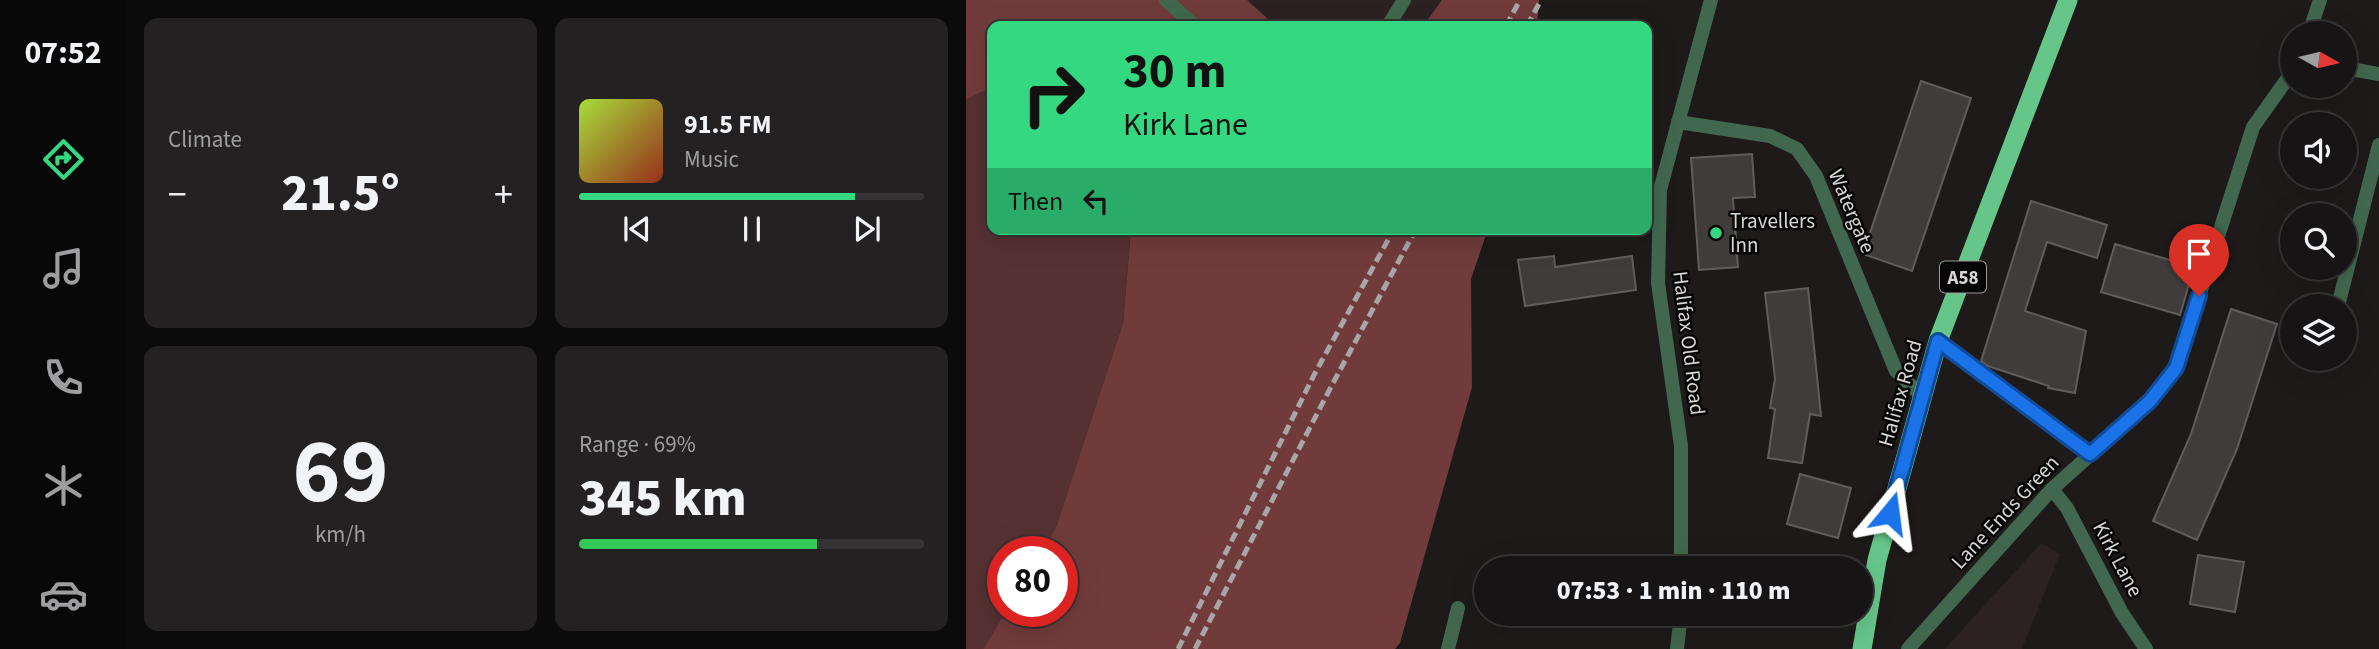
<!DOCTYPE html>
<meta charset="utf-8">
<style>
body{margin:0;font-family:"Source Sans 3",sans-serif;background:#232122;color:#f1f3f6;height:100vh;display:flex;flex-direction:column;font-size:26px;white-space:nowrap}
*{box-sizing:border-box;margin:0}
p{font-size:23px;color:#9e9ea0}
.icon{flex:none;width:38px;height:38px;fill:none;stroke:currentColor;stroke-width:2;stroke-linecap:round;stroke-linejoin:round}
.map{position:relative;flex:1;overflow:hidden}
.details{display:flex;flex-direction:column;gap:18px;padding:18px;background:#0c0b0b;width:840px}
.details>*{flex:none}
.hud{position:absolute;left:21px;top:21px;width:665px;height:214px;border-radius:14px;box-shadow:0 7px 28px #0002,0 0 0 2px #353334;background:#34d881;color:#111;overflow:hidden}
.needle{width:46px;rotate:98deg}
.tools{position:absolute;left:1314px;top:21px;display:grid;gap:14px}
.tools a{display:grid;place-items:center;width:77px;height:77px;border-radius:50%;background:#161414;box-shadow:0 7px 28px #0002,0 0 0 2px #353334;font-size:35px}
.speed{position:absolute;left:21px;top:536px;display:flex;gap:14px;font-size:35px;font-weight:700;text-align:center}
.speed>*{display:grid;place-content:center;width:91px;height:91px;border-radius:50%;background:#161414;box-shadow:0 7px 28px #0002,0 0 0 2px #353334;line-height:1}
.speed .limit{border:10px solid #d22;background:#fff;color:#111}
.pin{position:absolute;display:grid;place-items:center;width:60px;height:60px;color:#fff;margin:-72px -30px;border-radius:50% 50% 50% 0;rotate:-45deg;box-shadow:0 0 7px #0007}
.pin .icon{rotate:45deg}
.me{position:absolute;width:77px;margin:-38px;rotate:16deg;stroke-linejoin:round;filter:drop-shadow(0 0 5px #0008)}
.turn{display:flex;align-items:center;gap:24px;height:147px;padding:0 21px;font-size:32px}
.turn .icon{width:91px;height:91px;stroke-width:2.5}
.turn b{display:block;font-size:49px;line-height:60px}
.then{display:flex;align-items:center;height:66px;padding:0 21px;background:#0003;gap:14px;font-size:26px}
.big{font-size:52px;font-weight:800;line-height:1.1}
.details .card{flex:1;display:flex;flex-direction:column;justify-content:center;gap:10px;min-width:0;padding:0 24px;border-radius:14px;background:#232122}
.details .dial{align-items:center;gap:0}
.dial b{font-size:91px;line-height:1}
.song{display:flex;align-items:center;gap:21px}
.cover{width:84px;height:84px;border-radius:10px;background:linear-gradient(135deg,hsl(80 70% 55%),hsl(10 70% 35%))}
.played{height:7px;border-radius:4px;background:linear-gradient(90deg,#34d881 80%,#353334 80%)}
.keys{display:flex;justify-content:space-around;direction:ltr}
.heat{display:flex;justify-content:space-between;align-items:center;font-size:38px;direction:ltr}
.charge{height:10px;border-radius:5px;background:linear-gradient(90deg,#34c759 69%,#353334 0)}
.details .tiles{flex:1;display:grid;gap:18px;grid-template-columns:repeat(2,1fr)}
.trip{position:absolute;left:508px;top:556px;width:399px;height:70px;border-radius:35px;background:#161414;box-shadow:0 7px 28px #0002,0 0 0 2px #353334;font-weight:800;line-height:70px;text-align:center}
main{display:flex;flex:1;min-height:0}
.tabs{display:flex;flex-direction:column;width:126px;justify-content:space-around;align-items:center;background:#090808;color:#9e9ea0}
.tabs .icon{width:49px;height:49px}
.tabs .active{color:#34d881}
.tabs b{font-size:32px;color:#f1f3f6}
.map>svg:first-child{display:block}
</style>
<main>
<nav class="tabs">
<b>07:52</b>
<svg class="icon active" aria-label="directions" viewBox="0 0 24 24"><path d="M12 3l9 9-9 9-9-9zM9 14v-3h6M13 9l2 2-2 2"/></svg>
<svg class="icon" aria-label="music" viewBox="0 0 24 24"><path d="M9 18V5l10-2v13"/><circle cx="6" cy="18" r="3"/><circle cx="16" cy="16" r="3"/></svg>
<svg class="icon" aria-label="phone" viewBox="0 0 24 24"><path d="M5 4h4l2 5-3 2q2 4 5 5l2-3 5 2v4C11 20 4 13 5 4z"/></svg>
<svg class="icon" aria-label="climate" viewBox="0 0 24 24"><path d="M12 3v18M4 7l16 10M4 17L20 7"/></svg>
<svg class="icon" aria-label="car" viewBox="0 0 24 24"><path d="M5 17H2v-5l4-1 3-4h7l3 4 3 1v5h-3M9 17h6M6 11h13"/><circle cx="7" cy="17" r="2"/><circle cx="17" cy="17" r="2"/></svg>
</nav>
<section class="details">
<div class="tiles">
<div class="card"><p>Climate</p>
<div class="heat"><a>−</a><b class="big">21.5°</b><a>+</a></div>
</div>
<div class="card">
<div class="song"><i class="cover"></i><div><b>91.5 FM</b><p>Music</p></div></div>
<div class="played"></div>
<div class="keys"><svg class="icon" aria-label="previous" viewBox="0 0 24 24"><path d="M18 5L8 12l10 7zM5 5v14"/></svg><svg class="icon" aria-label="pause" viewBox="0 0 24 24"><path d="M8 5v14M16 5v14"/></svg><svg class="icon" aria-label="next" viewBox="0 0 24 24"><path d="M6 5l10 7-10 7zM19 5v14"/></svg></div>
</div>
<div class="card dial"><b>69</b><p>km/h</p></div>
<div class="card"><p>Range · 69%</p><b class="big">345 km</b><div class="charge"></div></div>
</div>
</section>
<div class="map">
<svg width="1413" height="649" viewBox="0 0 1413 649">
<rect width="100%" height="100%" fill="#1e1a1a"/>
<g fill="#2c2222">
<polygon points="281,0 489,0 474,26 303,26 302,19"/>
<polygon points="1075,543 1094,554 1056,649 979,649"/>
</g>
<polygon fill="#563131" points="26,87 26,229 165,229 157,323 90,527 76,551 37,551 37,611 40,611 17,649 0,649 0,100"/>
<g fill="#713b3b">
<polygon points="0,0 281,0 302,19 303,26 26,26 26,87 0,100"/>
<polygon points="476,0 573,0 571,26 457,26"/>
<polygon points="165,229 522,229 505,279 506,387 434,643 429,649 17,649 40,611 96,611 96,551 76,551 90,527 157,323"/>
</g>
<g fill="#403c3b" stroke="#625d5d" stroke-width="2">
<polygon points="955,81 1005,98 946,271 897,254"/>
<polygon points="786,154 789,197 767,198 772,267 733,270 725,158"/>
<polygon points="1065,201 1141,225 1131,258 1081,242 1059,311 1120,331 1109,393 1082,388 1083,386 1022,366 1015,361"/>
<polygon points="1149,244 1228,267 1214,315 1135,292"/>
<polygon points="588,256 589,267 666,256 670,290 559,306 552,260"/>
<polygon points="842,288 855,416 844,414 836,463 802,458 809,409 804,408 809,379 799,293"/>
<polygon points="1265,309 1311,324 1271,449 1231,540 1187,521 1225,434"/>
<polygon points="834,474 885,488 872,538 821,524"/>
<polygon points="1232,555 1278,562 1269,612 1224,604"/>
</g>
<g fill="none" stroke-linecap="round" stroke-linejoin="round">
<g stroke="#41684e" stroke-width="14">
<polyline points="422,26 438,0"/>
<polyline points="482,649 492,608"/>
</g>
<g stroke="#41684e" stroke-width="14">
<polyline points="200,0 229,26"/>
<polyline points="1343,33 1354,0"/>
<polyline points="1379,68 1413,74"/>
<polyline points="712,122 804,136 831,149 850,176 930,371 956,396"/>
<polyline points="1372,306 1413,145"/>
<polyline points="972,341 1124,454"/>
<polyline points="1086,489 1101,508 1156,613 1180,649"/>
<polyline points="715,569 715,446 692,283 694,190 745,0"/>
<polyline points="711,649 715,614"/>
<polyline points="942,649 1086,489 1184,401 1210,368 1287,127 1326,72"/>
</g>
<polyline stroke="#66c68a" stroke-width="19" points="896,649 911,560 972,341 1102,0"/>
<g stroke="#a9a6a6" stroke-width="5" stroke-dasharray="10 5" stroke-linecap="butt">
<polyline points="540,26 554,0"/>
<polyline points="561,26 575,0"/>
<polyline points="212,649 348,375 428,229"/>
<polyline points="229,649 366,385 450,229"/>
</g>
</g>
<g fill="none" stroke-linecap="round" stroke-linejoin="round">
<defs>
<polyline id="route" points="924,513 972,341 1124,454 1184,401 1210,368 1233,296"/>
</defs>
<use href="#route" stroke="#114b97" stroke-width="18"/>
<use href="#route" stroke="#1a73e8" stroke-width="12"/>
</g>
<circle fill="#34d881" stroke="#070606" stroke-width="2.5" cx="750" cy="233" r="7"/>
<g text-anchor="middle" stroke-width="5" stroke-linejoin="round" paint-order="stroke">
<rect fill="#070606" stroke="#999797" stroke-width="2" x="974" y="261.5" width="46" height="31" rx="5"/>
<g font-size="19" font-weight="bold" fill="#d8d5d5">
<text x="997" y="284">A58</text>
</g>
<g font-size="21" fill="#d8d5d5" stroke="#070606">
<text transform="translate(886 211) rotate(67)" y="7">Watergate</text>
<text transform="translate(723 343) rotate(83)" y="7">Halifax Old Road</text>
<text transform="translate(934 393) rotate(-74)" y="7">Halifax Road</text>
<text transform="translate(1039 512) rotate(-47)" y="7">Lane Ends Green</text>
<text transform="translate(1152 559) rotate(62)" y="7">Kirk Lane</text>
</g>
<g font-size="21" fill="#d8d5d5" stroke="#070606" text-anchor="start">
<text x="764" y="228">Travellers<tspan x="764" dy="24">Inn</tspan></text>
</g>
</g>
</svg>
<div class="tools">
<a><svg class="needle" viewBox="-14 -14 28 28"><path d="M0-13l5 13h-10z" fill="#e53935"/><path d="M0 13l5-13h-10z" fill="#9e9ea0"/></svg></a>
<a><svg class="icon" aria-label="sound" viewBox="0 0 24 24"><path d="M4 9h4l5-4v14l-5-4H4zM17 9q2 3 0 6"/></svg></a>
<a><svg class="icon" aria-label="search" viewBox="0 0 24 24"><circle cx="10" cy="10" r="6"/><path d="M15 15l6 6"/></svg></a>
<a><svg class="icon" aria-label="layers" viewBox="0 0 24 24"><path d="M12 4l9 5-9 5-9-5zM3 14l9 5 9-5"/></svg></a>
</div>
<div class="speed"><div class="limit">80</div></div>
<div class="pin" style="left:1233px;top:296px;background:#d93025"><svg class="icon" aria-label="arrive" viewBox="0 0 24 24"><path d="M6 21V4h12l-3 4 3 4H6"/></svg></div>
<svg class="me" style="left:924px;top:513px" viewBox="-20 -20 40 40"><path d="M0-17L14 15 0 8-14 15z" fill="#1a73e8" stroke="#fff" stroke-width="4"/></svg>
<div class="trip">07:53 · 1 min · 110 m</div>
<div class="hud">
<div class="turn"><svg class="icon" aria-label="right" viewBox="0 0 24 24"><path d="M7 20v-9h11M14 6l5 5-5 5"/></svg><div><b>30 m</b>Kirk Lane</div></div>
<div class="then">Then<svg class="icon" aria-label="left" viewBox="0 0 24 24"><path d="M17 20v-9H6M10 6l-5 5 5 5"/></svg></div>
</div>
</div>
</main>
